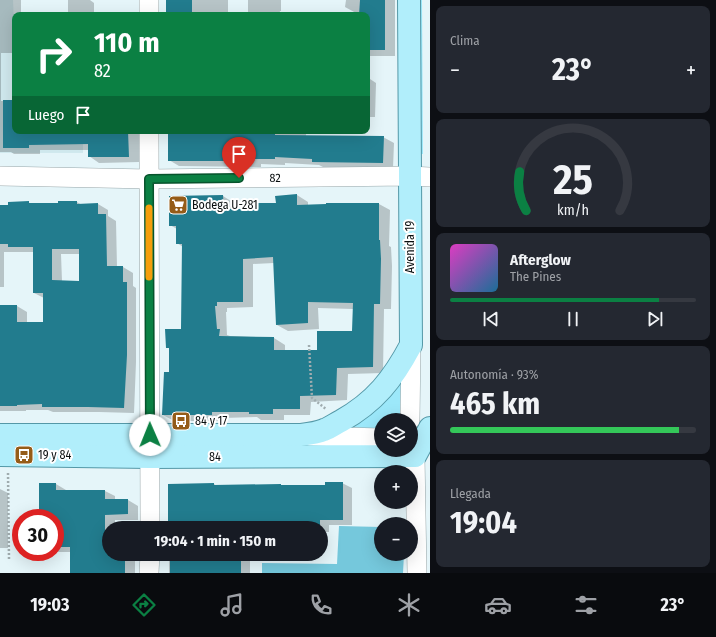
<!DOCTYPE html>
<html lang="es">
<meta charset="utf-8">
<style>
body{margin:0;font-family:"Fira Sans Condensed",sans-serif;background:#242831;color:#f1f3f6;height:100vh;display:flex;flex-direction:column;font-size:15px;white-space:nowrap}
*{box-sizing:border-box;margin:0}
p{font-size:13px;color:#9ea1a6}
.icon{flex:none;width:22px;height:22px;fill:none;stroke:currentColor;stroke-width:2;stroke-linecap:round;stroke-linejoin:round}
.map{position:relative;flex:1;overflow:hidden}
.details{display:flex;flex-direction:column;gap:6px;padding:6px;background:#0d0f14;width:286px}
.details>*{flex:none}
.top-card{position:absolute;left:12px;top:12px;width:358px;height:122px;border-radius:8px;box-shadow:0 4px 16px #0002;background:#0b8043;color:#fff;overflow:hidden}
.controls{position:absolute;left:374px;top:413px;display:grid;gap:8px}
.controls a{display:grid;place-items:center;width:44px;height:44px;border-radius:50%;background:#171b24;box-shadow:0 4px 16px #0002;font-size:20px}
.speed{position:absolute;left:12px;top:509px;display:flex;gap:8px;font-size:20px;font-weight:700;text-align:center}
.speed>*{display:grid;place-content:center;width:52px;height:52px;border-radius:50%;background:#171b24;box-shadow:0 4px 16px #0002;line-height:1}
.speed .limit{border:6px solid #d22;background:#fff;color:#111}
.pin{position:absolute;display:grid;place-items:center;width:34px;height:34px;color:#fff;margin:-41px -17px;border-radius:50% 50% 50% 0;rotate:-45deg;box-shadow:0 0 4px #0007}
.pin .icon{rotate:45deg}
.me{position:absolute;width:44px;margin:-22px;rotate:359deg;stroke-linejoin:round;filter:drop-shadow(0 0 3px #0008)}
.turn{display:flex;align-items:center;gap:14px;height:84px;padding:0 16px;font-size:18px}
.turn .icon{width:52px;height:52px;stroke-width:2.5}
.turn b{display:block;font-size:28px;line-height:34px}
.then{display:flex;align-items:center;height:38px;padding:0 16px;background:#0003;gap:8px;font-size:15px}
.big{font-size:30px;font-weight:700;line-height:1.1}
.details .card{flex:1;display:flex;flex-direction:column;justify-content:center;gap:6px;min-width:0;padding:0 14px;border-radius:8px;background:#242831}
.details .dial{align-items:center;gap:0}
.dial svg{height:104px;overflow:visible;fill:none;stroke:#363941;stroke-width:7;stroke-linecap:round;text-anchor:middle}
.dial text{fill:#f1f3f6;stroke:none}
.song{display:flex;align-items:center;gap:12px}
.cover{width:48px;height:48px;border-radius:6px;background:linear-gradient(135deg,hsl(310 70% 55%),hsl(200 70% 35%))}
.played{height:4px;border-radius:2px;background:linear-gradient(90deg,#0b8043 85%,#363941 85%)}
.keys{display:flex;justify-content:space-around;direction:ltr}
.heat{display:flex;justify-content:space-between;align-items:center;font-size:22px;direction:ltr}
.charge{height:6px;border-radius:3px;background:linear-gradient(90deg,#34c759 93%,#363941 0)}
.trip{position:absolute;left:102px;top:521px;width:226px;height:40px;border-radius:20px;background:#171b24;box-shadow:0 4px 16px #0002;font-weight:700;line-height:40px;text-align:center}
.menu{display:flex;height:64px;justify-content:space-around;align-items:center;background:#090b0e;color:#9ea1a6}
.menu .icon{width:28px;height:28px}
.menu .current{color:#0b8043}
.menu b{font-size:18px;color:#f1f3f6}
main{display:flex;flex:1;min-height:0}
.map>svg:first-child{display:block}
</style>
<main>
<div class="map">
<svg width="430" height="573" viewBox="0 0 430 573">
<rect width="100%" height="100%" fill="#e5f5f9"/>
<polygon fill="#d0e9ee" points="0,0 13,0 15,47 15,131 83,131 83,153 0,153"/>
<g fill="#9ce8fa">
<polygon points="417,0 422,0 423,154 418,154"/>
<polygon points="399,368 410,420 381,420 381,437 325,430"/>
</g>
<polygon fill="#75c8dc" points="339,526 381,527 381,554 404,554 403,573 262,573 262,563 337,564"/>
<g fill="#0003" fill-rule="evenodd">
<polygon points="0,0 21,0 21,15 15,15 15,53 1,53 1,101 15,101 15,131 140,131 139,162 99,163 89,156 89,150 40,150 40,154 14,154 11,152 0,152"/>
<polygon points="68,0 90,0 94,3 94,15 68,15"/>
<polygon points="167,0 228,0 228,15 166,15 166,6 167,6"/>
<polygon points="248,0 281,0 281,11 280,11 279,15 248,15"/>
<polygon points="346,0 395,0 395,56 367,56 367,15 360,15 360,13 356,13 345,7"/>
<polygon points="367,77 376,83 375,117 367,117"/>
<polygon points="169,131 306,131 306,136 383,137 394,143 393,168 323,167 319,165 285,163 285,165 261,164 261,167 179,166 169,160"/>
<path d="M297 195 308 202V205L379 204 390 210 389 246 391 247 392 266 391 309H384L383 373 348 374 347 400 311 402 310 415H284V420H261L257 417 223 418V421H174L163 415 170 373V349L167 347 182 330 183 247 177 243V229L170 225V197L223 196 234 203V210H257ZM274 263 277 325 288 331 319 329 318 308 353 309V332L318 351H285V345L274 338 230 336 227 335 226 312H227V308L253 307V264Z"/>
<path d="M28 202 31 204H59L77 202 82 205 98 204 108 210V216L116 221 117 267H123L133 273V286L136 288V362L134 413 99 412H53L48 410H26V411H0V306H17L27 312V323H44V298L34 293V252H4V287H0V206ZM61 254H80V282L62 281Z"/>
<polygon points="342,483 352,488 352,525 329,525 329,532 321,532 321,528 167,528 169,528 214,484 217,486 281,485 283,486 326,486"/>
<polygon points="40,484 56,484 66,490 105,491 115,496 115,500 128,500 138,506 138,520 115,520 115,528 109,528 109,554 135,554 135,573 71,573 71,552 50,552 55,552 55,518 40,518"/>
<polygon points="0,489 8,493 8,548 0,548"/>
<rect x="169" y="554" width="81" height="19"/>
</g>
<g fill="#227c8e" fill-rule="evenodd">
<rect x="166" y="0" width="26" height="15"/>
<polygon points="360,0 385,0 385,50 367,50 367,15 359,15"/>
<polygon points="3,100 15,100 15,131 128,131 129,157 88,157 88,144 29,145 29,148 3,148"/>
<polygon points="168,131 275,131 275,135 384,136 383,163 312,162 312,159 275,157 275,159 251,159 251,161 168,161"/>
<path d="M297 194V205L326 204V203H379V240H380L381 259 380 304H374L373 367 337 368 336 395 300 396V409H273V414H249V412H212V415H162L164 372H169V348H166L165 329H181L182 244H176V226H169V196L223 195 224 209H256V203H276L275 196ZM273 257 276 325 308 323V302L353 303 352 331H317V350H274V337L219 336 220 329H217L215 306H217V302H243V259Z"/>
<path d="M29 201V203H58V201H77V204L98 203V214H106L107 266H123V282H127V355L124 408 88 407H42V404L17 405V406H0V305H17V322H43V293H33V247H8V244H0V205H8V202ZM52 249H79V281L52 280Z"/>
<polygon points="325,482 343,482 343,520 320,520 320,527 168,528 168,484 214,483 214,485 281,484 281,485 325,485"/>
<polygon points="39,483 56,483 56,490 105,490 105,499 128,499 128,514 105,515 105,545 109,545 109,554 125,554 125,573 70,573 70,547 55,547 55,518 39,518"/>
<rect x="170" y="554" width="71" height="19"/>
</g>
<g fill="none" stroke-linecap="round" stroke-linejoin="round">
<defs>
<g id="minor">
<polyline points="149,0 149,15"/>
<polyline points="149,131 150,528"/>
<polyline points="0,176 149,179 410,176 430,177"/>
<polyline points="410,420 411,345"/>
<polyline points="310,436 381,438"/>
<polyline points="411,441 415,456 417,573"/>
<polyline points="149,573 150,554"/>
</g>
<g id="major">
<path d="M0 435H300C308 434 317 433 324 430 330 428 335 424 341 421 375 402 393 379 411 345L409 0"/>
<polyline points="0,455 150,457 415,456 430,428"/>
</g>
</defs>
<use href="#minor" stroke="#97a6a9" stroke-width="20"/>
<use href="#major" stroke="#5498a7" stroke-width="24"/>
<g stroke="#a0acaf" stroke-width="2.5" stroke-dasharray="2 2" stroke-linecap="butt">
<polyline points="309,345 312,398 326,409"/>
<polyline points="8,473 9,560"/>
</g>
<use href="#minor" stroke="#fff" stroke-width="19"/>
<use href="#major" stroke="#b1eefb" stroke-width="22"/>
</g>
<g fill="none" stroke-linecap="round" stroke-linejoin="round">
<defs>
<polyline id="route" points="150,435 149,179 239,178"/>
</defs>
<use href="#route" stroke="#07532c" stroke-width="10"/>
<use href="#route" stroke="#0b8043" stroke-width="7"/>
<polyline stroke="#f59e0b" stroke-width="7" points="149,208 149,277"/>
</g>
<defs>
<symbol id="supermarket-square" viewBox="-11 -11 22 22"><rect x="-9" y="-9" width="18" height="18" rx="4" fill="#955c18" stroke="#fff"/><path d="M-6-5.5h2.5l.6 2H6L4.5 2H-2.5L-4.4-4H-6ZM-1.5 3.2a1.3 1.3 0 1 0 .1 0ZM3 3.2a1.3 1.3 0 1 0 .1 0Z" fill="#fff"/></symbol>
<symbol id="bus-square" viewBox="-11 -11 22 22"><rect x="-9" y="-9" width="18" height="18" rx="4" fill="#955c18" stroke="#fff"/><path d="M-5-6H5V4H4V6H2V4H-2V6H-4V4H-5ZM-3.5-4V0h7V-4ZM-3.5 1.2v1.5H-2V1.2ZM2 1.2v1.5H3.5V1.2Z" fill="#fff"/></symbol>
</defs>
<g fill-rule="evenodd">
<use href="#supermarket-square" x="167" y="194" width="22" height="22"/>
<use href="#bus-square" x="170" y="410" width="22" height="22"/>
<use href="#bus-square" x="13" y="444" width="22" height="22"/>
</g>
<g text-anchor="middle" stroke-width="4" stroke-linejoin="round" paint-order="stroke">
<g font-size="12" fill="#090e0f" stroke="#fff">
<text transform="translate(275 178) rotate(-1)" y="4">82</text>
<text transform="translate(410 247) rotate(-90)" y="4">Avenida 19</text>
<text x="215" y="461">84</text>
</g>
<g font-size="12" fill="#090e0f" stroke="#fff" text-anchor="start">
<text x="192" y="209">Bodega U-281</text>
<text x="195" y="425">84 y 17</text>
<text x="38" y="459">19 y 84</text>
</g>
</g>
</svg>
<div class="controls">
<a><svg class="icon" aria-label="layers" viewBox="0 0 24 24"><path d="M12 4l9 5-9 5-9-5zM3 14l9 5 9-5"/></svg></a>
<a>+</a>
<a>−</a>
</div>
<div class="speed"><div class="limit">30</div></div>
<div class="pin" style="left:239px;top:178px;background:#d93025"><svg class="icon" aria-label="arrive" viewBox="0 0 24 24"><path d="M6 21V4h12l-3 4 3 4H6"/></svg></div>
<svg class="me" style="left:150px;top:435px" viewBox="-20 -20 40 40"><circle r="19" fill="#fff"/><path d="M0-13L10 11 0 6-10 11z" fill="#0b8043"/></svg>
<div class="trip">19:04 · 1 min · 150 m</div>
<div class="top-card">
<div class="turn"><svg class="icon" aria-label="right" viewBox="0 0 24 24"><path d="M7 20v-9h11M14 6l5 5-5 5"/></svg><div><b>110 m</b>82</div></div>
<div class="then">Luego<svg class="icon" aria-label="arrive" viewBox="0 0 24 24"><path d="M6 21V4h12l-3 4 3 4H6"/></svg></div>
</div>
</div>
<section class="details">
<div class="card"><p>Clima</p>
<div class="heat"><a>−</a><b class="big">23°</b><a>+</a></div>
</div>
<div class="card dial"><svg viewBox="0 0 100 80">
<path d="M14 69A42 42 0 1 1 86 69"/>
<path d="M14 69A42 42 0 0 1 9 39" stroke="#0b8043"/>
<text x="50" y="56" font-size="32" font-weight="700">25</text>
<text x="50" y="72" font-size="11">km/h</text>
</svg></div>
<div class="card">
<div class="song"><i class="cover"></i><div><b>Afterglow</b><p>The Pines</p></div></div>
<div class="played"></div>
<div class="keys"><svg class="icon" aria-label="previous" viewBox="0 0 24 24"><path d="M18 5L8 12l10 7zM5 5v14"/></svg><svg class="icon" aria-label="pause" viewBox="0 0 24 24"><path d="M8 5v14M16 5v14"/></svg><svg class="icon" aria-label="next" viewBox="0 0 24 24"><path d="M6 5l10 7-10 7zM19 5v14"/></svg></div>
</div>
<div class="card"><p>Autonomía · 93%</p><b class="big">465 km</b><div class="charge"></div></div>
<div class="card"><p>Llegada</p><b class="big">19:04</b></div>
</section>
</main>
<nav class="menu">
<b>19:03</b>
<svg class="icon current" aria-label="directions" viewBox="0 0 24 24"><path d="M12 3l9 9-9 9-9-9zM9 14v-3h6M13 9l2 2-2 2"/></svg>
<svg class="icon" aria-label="music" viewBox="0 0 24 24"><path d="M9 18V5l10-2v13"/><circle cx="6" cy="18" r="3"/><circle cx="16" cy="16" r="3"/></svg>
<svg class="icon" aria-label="phone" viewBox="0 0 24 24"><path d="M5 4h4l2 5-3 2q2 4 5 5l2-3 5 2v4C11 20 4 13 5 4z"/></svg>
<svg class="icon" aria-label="climate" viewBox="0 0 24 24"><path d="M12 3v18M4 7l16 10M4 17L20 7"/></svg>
<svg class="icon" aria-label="car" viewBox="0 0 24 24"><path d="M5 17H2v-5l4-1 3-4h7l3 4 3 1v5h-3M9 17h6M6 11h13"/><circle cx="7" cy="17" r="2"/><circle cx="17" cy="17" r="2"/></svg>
<svg class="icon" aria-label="filters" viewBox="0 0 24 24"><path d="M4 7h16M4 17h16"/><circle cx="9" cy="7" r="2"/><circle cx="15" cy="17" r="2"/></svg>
<b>23°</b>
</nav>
